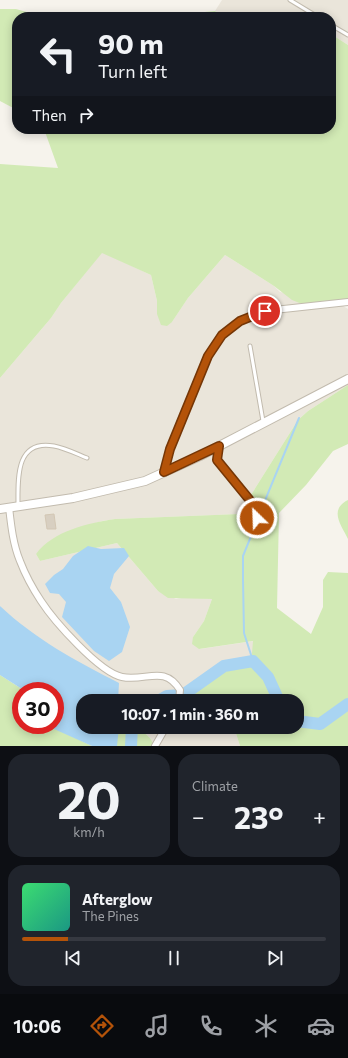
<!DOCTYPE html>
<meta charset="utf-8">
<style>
body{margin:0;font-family:Commissioner,sans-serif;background:#20242c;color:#f1f3f6;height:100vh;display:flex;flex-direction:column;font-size:15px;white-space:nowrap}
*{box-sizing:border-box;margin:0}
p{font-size:13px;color:#9ea1a6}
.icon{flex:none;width:22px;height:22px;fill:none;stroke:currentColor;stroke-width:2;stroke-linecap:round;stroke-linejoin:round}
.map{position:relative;height:746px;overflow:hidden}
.sheet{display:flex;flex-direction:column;gap:8px;padding:8px;background:#0d0f14;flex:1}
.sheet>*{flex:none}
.hud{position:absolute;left:12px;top:12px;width:324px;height:122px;border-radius:16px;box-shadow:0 2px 10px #0003;background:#171b24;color:#f1f3f6;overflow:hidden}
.speed{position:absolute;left:12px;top:682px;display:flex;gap:8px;font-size:20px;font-weight:700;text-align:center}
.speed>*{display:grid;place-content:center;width:52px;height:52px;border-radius:50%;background:#171b24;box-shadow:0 2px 10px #0003;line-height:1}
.speed .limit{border:6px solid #d22;background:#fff;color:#111}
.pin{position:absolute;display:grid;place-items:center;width:34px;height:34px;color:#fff;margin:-17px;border:2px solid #fff;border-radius:50%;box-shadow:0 1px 4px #0007}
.me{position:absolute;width:44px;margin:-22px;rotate:336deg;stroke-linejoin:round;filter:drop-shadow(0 0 3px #0008)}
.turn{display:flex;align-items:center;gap:14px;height:84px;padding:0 20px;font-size:18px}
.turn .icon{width:52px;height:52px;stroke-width:2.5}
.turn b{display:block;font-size:28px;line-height:34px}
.then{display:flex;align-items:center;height:38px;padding:0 20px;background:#0003;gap:8px;font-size:15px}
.big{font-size:30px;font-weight:700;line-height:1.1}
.sheet .widget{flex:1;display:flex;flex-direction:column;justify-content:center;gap:6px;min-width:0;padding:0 14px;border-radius:16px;background:#20242c}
.sheet .dial{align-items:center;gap:0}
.dial b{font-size:52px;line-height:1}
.song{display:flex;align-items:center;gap:12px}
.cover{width:48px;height:48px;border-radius:6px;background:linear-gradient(135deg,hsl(140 70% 55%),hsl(170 70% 35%))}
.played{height:4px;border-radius:2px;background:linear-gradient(90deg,#b45309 15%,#363941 15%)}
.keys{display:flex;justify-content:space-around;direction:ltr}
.heat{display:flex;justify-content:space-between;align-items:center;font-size:22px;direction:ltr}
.sheet .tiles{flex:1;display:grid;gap:8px;grid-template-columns:1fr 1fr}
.widget:last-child{grid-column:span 2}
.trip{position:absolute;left:76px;top:694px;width:228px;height:40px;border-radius:16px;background:#171b24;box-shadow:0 2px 10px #0003;font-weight:700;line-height:40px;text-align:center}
.dock{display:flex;height:64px;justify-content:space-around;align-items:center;background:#090b0e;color:#9ea1a6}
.dock .icon{width:28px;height:28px}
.dock .selected{color:#b45309}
.dock b{font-size:18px;color:#f1f3f6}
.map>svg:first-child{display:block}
</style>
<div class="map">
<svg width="348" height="746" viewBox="0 0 348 746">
<rect width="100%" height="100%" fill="#f6f3ec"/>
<g fill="#eae5da">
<polygon points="222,0 348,0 348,45 331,34 331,17 222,17 215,11"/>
<polygon points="102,252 151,275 157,301 157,314 172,322 188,298 225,255 274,286 280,292 340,304 348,309 348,385 308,411 298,420 239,514 115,519 102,521 76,529 36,554 40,561 117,543 158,591 176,599 187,597 212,599 204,621 193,637 200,649 254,641 251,665 211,674 197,682 193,699 195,701 115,701 8,618 0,606 0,378 51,318 61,303"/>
<polygon points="138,727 234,727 240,746 155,746 150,738"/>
</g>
<g fill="#d2eab5">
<polygon points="0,9 16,9 44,17 17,17 17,110 0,101"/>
<polygon points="215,11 222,17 182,17 195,13"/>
<polygon points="331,34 348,45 348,302 302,304 292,300 274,286 225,255 188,298 172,322 167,326 161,325 157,314 157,301 151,275 102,253 61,303 51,318 0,378 0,164 58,168 44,129 331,129"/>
<path d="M348 385V444L333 451 306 485 279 513 277 608 311 634 323 607V580L328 572 348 573V746H240L234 727H297V701H195L191 693C205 669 227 671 251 665L253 641 199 649 192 644 193 637 204 621 212 599 168 598 158 591 117 543 40 561 36 554C53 531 88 523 115 519L239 514 298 420 308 411Z"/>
<path d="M348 500V539C342 526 328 510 348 500Z"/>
<polygon points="0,675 25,691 21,691 21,725 49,725 92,746 0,746"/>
<polygon points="119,727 138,727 150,738 155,746 112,746"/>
</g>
<g fill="#a9d4f2">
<polygon points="88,546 101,549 124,548 129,556 114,574 110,588 121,602 130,627 122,652 109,661 94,651 62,617 66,602 59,594 50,593 45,584 54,575 63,569 73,556"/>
<path d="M0 606C35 639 76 661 119 683L118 701H83V727H119L117 746H92L54 729 49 725H55V691H25L0 675Z"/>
</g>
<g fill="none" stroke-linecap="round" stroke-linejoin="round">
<g stroke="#a9d4f2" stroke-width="2">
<polyline points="259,515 299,418"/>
<polyline points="253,661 244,633 243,580 243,556 258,519"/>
</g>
<g stroke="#a9d4f2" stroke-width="12">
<polyline points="158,701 167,696 183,695 224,666 253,661 268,677 279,701"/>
<polyline points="297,721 320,724 348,704"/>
<polyline points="131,746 132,727"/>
</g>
</g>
<polygon fill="#d8cfc1" stroke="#d3c7b4" points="54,514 56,529 47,529 45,515"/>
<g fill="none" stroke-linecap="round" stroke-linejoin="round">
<defs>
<g id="service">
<polyline points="290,0 318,17"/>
<polyline points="331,25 348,35"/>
<polyline points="250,346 263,421"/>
<path d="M18 506C18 479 15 439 54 446 65 448 77 454 87 458"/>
</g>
<g id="minor">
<polyline points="219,446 217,460 257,509 257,518"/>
<polyline points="164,472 170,449 193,392 208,356 221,335 240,321 265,311 348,302"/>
<path d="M9 507C11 525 13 544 20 561 25 574 33 589 41 601 54 621 99 672 122 677 146 682 164 664 180 690L179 701"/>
<polyline points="155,746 166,727"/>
</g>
<polyline id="tertiary" points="0,509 73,498 145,481 200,456 348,379"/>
</defs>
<use href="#service" stroke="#c2bbae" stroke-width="5"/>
<use href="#minor" stroke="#c2bbae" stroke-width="8"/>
<use href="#tertiary" stroke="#c2bbae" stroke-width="10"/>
<use href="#service" stroke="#fff" stroke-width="3"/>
<use href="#minor" stroke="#fff" stroke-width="6"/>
<use href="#tertiary" stroke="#fff" stroke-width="8"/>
</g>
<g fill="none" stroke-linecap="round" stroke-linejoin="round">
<defs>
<polyline id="route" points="257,518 257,509 217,460 219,446 164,472 170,449 208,356 222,335 240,321 265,311"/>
</defs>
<use href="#route" stroke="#753606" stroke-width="10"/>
<use href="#route" stroke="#b45309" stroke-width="7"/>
</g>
</svg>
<div class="speed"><div class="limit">30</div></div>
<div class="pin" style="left:265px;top:311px;background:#d93025"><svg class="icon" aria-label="arrive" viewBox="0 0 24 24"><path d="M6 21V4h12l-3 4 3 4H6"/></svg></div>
<svg class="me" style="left:257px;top:518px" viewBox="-20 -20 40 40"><circle r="17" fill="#b45309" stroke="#fff" stroke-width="3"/><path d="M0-11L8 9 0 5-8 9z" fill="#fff"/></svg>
<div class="trip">10:07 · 1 min · 360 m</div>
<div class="hud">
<div class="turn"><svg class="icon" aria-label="left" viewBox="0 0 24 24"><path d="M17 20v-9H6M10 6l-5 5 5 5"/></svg><div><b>90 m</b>Turn left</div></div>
<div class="then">Then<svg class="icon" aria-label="right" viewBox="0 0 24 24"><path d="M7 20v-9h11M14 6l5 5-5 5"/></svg></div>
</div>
</div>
<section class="sheet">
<div class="tiles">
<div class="widget dial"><b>20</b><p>km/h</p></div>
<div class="widget"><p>Climate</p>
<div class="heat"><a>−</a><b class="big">23°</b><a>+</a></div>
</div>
<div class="widget">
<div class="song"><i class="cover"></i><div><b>Afterglow</b><p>The Pines</p></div></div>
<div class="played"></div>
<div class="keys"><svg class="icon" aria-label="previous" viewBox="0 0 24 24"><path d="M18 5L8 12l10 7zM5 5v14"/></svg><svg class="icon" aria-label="pause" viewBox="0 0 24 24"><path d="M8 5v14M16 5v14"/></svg><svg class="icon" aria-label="next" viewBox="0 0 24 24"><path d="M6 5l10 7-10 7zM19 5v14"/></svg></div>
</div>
</div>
</section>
<nav class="dock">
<b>10:06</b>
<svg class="icon selected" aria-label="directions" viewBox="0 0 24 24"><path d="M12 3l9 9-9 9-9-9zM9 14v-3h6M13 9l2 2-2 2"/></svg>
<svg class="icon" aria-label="music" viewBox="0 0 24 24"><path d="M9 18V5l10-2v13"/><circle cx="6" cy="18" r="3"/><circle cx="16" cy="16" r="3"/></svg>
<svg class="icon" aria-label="phone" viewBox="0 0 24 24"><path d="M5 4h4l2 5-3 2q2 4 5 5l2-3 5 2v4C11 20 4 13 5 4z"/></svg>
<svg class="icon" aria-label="climate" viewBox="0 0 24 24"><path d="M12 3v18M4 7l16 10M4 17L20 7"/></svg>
<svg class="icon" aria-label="car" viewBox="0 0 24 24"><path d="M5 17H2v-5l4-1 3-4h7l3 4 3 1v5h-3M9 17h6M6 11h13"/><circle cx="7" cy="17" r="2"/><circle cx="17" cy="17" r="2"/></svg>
</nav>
